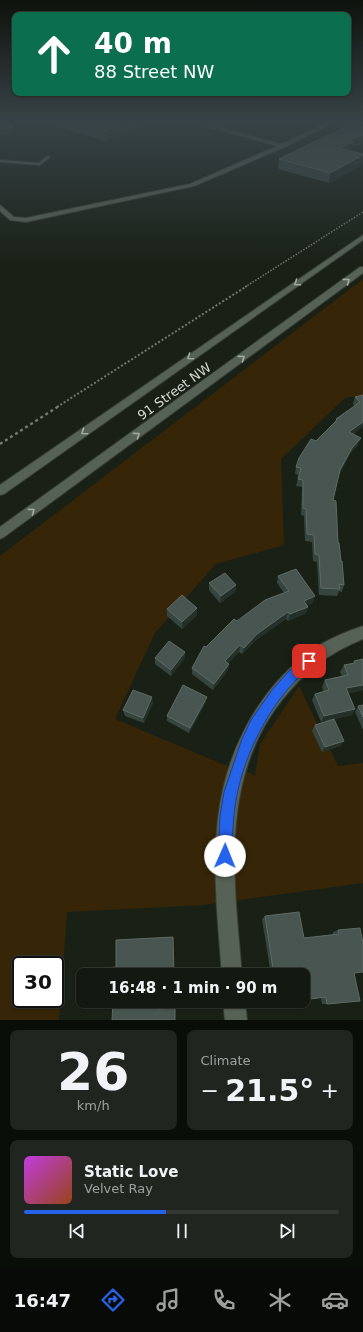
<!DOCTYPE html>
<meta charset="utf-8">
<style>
body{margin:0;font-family:"DejaVu Sans",sans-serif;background:#20261f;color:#f1f3f6;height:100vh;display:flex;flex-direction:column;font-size:15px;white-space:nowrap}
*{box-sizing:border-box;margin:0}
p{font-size:13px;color:#9da09f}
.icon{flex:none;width:22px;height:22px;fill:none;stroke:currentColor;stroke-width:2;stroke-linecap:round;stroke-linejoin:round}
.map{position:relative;height:1020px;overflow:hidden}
.drawer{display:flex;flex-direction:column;gap:10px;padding:10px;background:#0a0e09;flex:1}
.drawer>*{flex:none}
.top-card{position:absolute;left:12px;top:12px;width:339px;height:84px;border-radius:8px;box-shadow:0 1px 3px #0004,0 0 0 1px #323831;background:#0b6e4f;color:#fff;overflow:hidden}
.speed{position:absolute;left:12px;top:956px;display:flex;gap:8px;font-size:20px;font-weight:700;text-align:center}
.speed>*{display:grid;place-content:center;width:52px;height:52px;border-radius:50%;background:#131911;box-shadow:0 1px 3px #0004,0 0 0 1px #323831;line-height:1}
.speed .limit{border:2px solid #111;border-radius:6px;background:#fff;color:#111}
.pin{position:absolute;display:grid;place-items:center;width:34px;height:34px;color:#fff;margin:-17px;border-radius:8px;box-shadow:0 2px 6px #0006}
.me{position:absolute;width:44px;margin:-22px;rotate:1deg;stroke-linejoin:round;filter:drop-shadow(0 0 3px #0008)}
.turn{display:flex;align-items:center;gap:14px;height:84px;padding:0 16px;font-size:18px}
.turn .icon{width:52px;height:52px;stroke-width:2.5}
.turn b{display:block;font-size:28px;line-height:34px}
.big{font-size:30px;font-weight:600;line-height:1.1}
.drawer .widget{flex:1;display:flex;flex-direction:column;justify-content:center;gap:6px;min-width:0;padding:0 14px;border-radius:8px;background:#20261f}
.drawer .dial{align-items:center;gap:0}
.dial b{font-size:52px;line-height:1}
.song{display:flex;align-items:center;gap:12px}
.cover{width:48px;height:48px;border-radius:6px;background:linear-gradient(135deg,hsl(290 70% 55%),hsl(20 70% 35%))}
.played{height:4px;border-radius:2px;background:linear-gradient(90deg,#2563eb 45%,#323831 45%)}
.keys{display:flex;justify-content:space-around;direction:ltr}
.heat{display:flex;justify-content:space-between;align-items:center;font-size:22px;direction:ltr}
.drawer .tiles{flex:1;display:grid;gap:10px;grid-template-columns:1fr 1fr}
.widget:last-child{grid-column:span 2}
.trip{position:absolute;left:76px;top:968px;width:234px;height:40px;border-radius:8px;background:#131911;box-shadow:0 1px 3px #0004,0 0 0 1px #323831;font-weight:600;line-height:40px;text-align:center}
.tab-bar{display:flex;height:64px;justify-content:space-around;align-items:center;background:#080a07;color:#9da09f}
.tab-bar .icon{width:28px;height:28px}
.tab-bar .active{color:#2563eb}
.tab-bar b{font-size:18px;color:#f1f3f6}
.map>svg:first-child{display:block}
</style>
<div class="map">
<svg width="363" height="1020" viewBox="0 0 363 1020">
<rect width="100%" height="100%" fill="#192117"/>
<path fill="#372507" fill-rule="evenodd" d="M363 279V395L345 398 281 459 284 545 216 564 155 633 115 719 227 766 255 775 260 744 299 686 338 766 363 763V883L204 905 67 912 59 1020H0V556ZM21 965H55V999H21Z"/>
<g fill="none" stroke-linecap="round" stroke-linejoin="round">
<defs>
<polygon id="lane" points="47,156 50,157 40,165 0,162 0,160 39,163"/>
<g id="street">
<polygon points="187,121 196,121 281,144 330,121 337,121 285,147 194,186 26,222 10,220 0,211 0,205 14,217 26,218 190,184 277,146"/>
<path d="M363 626V639C329 653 305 671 282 700 219 779 234 882 242 975H222C218 923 212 870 218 818 225 756 255 695 304 656 321 642 342 633 363 626Z"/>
<polygon points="223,1001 245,1001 247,1020 225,1020"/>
</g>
<g id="secondary">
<polygon points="363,235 363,240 4,494 0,495 0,485"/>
<polygon points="360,267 363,267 363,273 4,537 0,539 0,527"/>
</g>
</defs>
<use href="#lane" stroke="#363d36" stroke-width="2"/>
<use href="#street" stroke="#363d36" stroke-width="2"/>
<use href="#secondary" stroke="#363d36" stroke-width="2"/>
<polyline stroke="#70776e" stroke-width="1.5" stroke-dasharray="1.5 1.5" stroke-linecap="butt" points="245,287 363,212"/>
<polyline stroke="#70776e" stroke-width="2" stroke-dasharray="2 2" stroke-linecap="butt" points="57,407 247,286"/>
<polyline stroke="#70776e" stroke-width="2.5" stroke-dasharray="3 3" stroke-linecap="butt" points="0,444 59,406"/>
<use href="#lane" fill="#576256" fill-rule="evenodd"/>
<use href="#street" fill="#576256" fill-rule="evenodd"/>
<use href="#secondary" fill="#576256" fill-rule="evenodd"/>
</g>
<g fill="#374540">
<polygon points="50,121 147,121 143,123 143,127 105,141 51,125"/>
<polygon points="363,127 363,143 351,148 351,151 363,164 329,183 278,169 279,159"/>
<polygon points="363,395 354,434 358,445 349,455 339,475 333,500 341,561 344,585 342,592 339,591 337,596 319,595 317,562 313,561 312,542 305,541 304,516 301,515 302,487 296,486 299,475 295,474 296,467 316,441 335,422 336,419 355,406 353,404 355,397"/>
<polygon points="278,576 313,603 307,605 308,607 306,613 288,621 286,619 256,640 242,654 239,652 228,663 229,664 228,670 213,690 192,674 192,668 206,647 284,593 277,583"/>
<polygon points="209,583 236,585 235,592 220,603 209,590"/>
<polygon points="167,609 197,615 182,629 167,616"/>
<polygon points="155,658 185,658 171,676 155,664"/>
<polygon points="363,659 363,690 348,693 355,709 352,715 321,722 312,700 315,694 324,692 322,687 325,680 342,676 340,672 344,665 353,663 354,661"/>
<polygon points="206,702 189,733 167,721 167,716"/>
<polygon points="153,703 144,723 125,716 123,710"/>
<polygon points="363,705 363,730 355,712 358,706"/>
<polygon points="315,725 344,741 340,746 322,752 312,731"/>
<polygon points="265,916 304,938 333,935 333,932 338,930 354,973 327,1004 322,1004 321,998 303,975 271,975 262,919"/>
<polygon points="113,1001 159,1008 175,1007 175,1020"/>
<polygon points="275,1001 294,1001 279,1003 275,1002"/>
</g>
<g fill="#243029">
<polygon points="132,121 147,121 143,123 143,127 105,141 104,131"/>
<polygon points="14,127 15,134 0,136 0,129"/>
<polygon points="363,135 363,143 351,148 351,151 339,148 349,141"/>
<polygon points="363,155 363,164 329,183 330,173"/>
<polygon points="363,422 363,427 347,439 349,432"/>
<polygon points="361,438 358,445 349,455 338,477 340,470 352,448"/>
<polygon points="236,585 235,592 220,603 221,596"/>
<polygon points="315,596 313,603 302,608 304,601"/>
<polygon points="308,607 306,613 288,621 290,614"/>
<polygon points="197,608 197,615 182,629 182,622"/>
<polygon points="288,612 286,619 256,640 242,654 244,648 257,634"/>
<polygon points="240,645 239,652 224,667 225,661"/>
<polygon points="185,652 185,658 171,676 171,670"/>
<polygon points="229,664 228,670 213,690 214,684"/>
<polygon points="363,685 363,690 343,695 346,688"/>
<polygon points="152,697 153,703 144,723 143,718"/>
<polygon points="207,697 206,702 189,733 190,728"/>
<polygon points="355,709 352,715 321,722 324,716"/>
<polygon points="344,741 340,746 322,752 325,747"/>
</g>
<g fill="#485550" stroke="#5e6a64">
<polygon points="0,121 6,121 14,127 0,129"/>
<polygon points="70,121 132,121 104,131"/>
<polygon points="351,124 363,127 363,135 349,141 353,142 339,148 363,154 363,155 330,173 279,159"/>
<polygon points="363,395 363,422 349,432 361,438 352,448 340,470 333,500 336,501 338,543 339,543 341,561 342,561 344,585 339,584 340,589 321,588 319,555 315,554 314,535 307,534 306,509 303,508 303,480 298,479 301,468 296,467 299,458 311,439 316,441 337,420 336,419 360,402 355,397"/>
<polygon points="296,569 315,596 304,601 308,607 290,614 288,612 257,634 244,648 240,645 225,661 229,664 214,684 192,668 204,646 206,647 234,619 237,621 265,600 289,591 278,576"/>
<polygon points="225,573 236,585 221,596 209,583"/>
<polygon points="182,595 197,608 182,622 167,609"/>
<polygon points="169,641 185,652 171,670 155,658"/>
<polygon points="363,659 363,685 346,688 355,709 324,716 315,694 329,690 325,680 348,675 344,665 355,663 354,661"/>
<polygon points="183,685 207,697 190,728 167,716"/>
<polygon points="133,690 152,697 143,718 123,710"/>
<polygon points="363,705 363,717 358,706"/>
<polygon points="334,719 344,741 325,747 315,725"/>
<polygon points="299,912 304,938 339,934 338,930 360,928 363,943 363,972 354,973 360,1001 327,1004 326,997 303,1000 303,975 274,975 265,916"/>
<polygon points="173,937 174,974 158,975 104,975 105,968 116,967 116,940"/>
<polygon points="113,1001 158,1001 158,1009 175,1008 175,1020 112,1020"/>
<polygon points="279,1001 294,1001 279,1003"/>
</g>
<defs><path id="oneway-chevron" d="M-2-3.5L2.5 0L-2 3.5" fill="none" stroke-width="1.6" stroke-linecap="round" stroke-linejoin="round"/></defs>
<g stroke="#a2aaa1">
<use href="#oneway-chevron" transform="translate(347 281) rotate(-37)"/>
<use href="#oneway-chevron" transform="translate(297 283) rotate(145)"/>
<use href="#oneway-chevron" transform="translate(190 357) rotate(145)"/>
<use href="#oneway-chevron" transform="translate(242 358) rotate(-36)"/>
<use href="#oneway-chevron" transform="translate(84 432) rotate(145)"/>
<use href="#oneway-chevron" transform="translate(137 435) rotate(-36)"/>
<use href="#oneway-chevron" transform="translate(32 511) rotate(-36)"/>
</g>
<linearGradient id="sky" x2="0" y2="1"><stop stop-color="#0e120d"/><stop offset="0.46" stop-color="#384347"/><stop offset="1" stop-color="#384347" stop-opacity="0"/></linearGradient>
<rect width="363" height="264" fill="url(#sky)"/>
<path fill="#2563eb" stroke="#184099" d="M309 656 313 658 315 661C312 669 304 673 298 678 292 684 285 692 280 699 256 731 237 776 234 816 232 830 233 843 232 856L230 861 225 863 220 861 218 856 220 816 224 792 242 739 251 720 272 690 289 671Z"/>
<g text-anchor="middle" stroke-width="4" stroke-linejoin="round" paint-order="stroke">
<g font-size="13" fill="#d4dad3" stroke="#192117">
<text transform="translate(174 391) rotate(-36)" y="5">91 Street NW</text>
</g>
</g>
</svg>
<div class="speed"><div class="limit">30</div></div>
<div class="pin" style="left:309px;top:661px;background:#d93025"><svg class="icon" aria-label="arrive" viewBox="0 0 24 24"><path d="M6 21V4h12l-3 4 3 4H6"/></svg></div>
<svg class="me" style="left:225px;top:856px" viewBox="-20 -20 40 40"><circle r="19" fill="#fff"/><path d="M0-13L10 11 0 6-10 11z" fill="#2563eb"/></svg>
<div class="trip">16:48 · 1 min · 90 m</div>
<div class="top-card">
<div class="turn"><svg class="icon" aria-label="ahead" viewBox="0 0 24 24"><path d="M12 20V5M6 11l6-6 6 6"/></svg><div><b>40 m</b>88 Street NW</div></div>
</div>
</div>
<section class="drawer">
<div class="tiles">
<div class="widget dial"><b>26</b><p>km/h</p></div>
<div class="widget"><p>Climate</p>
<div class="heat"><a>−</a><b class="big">21.5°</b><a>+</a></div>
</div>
<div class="widget">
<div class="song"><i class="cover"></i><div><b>Static Love</b><p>Velvet Ray</p></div></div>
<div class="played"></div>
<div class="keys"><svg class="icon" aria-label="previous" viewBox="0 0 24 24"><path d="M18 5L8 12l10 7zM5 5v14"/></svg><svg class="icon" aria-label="pause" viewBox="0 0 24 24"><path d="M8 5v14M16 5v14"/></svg><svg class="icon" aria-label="next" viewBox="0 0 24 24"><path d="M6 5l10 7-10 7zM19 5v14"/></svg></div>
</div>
</div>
</section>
<nav class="tab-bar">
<b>16:47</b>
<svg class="icon active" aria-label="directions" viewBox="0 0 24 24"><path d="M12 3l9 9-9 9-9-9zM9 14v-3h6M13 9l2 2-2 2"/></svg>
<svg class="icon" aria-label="music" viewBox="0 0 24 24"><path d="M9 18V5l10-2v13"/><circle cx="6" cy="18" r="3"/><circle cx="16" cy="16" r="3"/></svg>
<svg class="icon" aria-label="phone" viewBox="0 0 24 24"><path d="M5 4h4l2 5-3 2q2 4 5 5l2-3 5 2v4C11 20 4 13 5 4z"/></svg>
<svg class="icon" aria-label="climate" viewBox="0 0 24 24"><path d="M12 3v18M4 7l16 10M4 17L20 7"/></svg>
<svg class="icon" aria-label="car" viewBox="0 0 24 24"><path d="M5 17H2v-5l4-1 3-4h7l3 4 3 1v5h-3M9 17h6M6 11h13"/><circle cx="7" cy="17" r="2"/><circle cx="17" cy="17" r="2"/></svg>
</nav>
